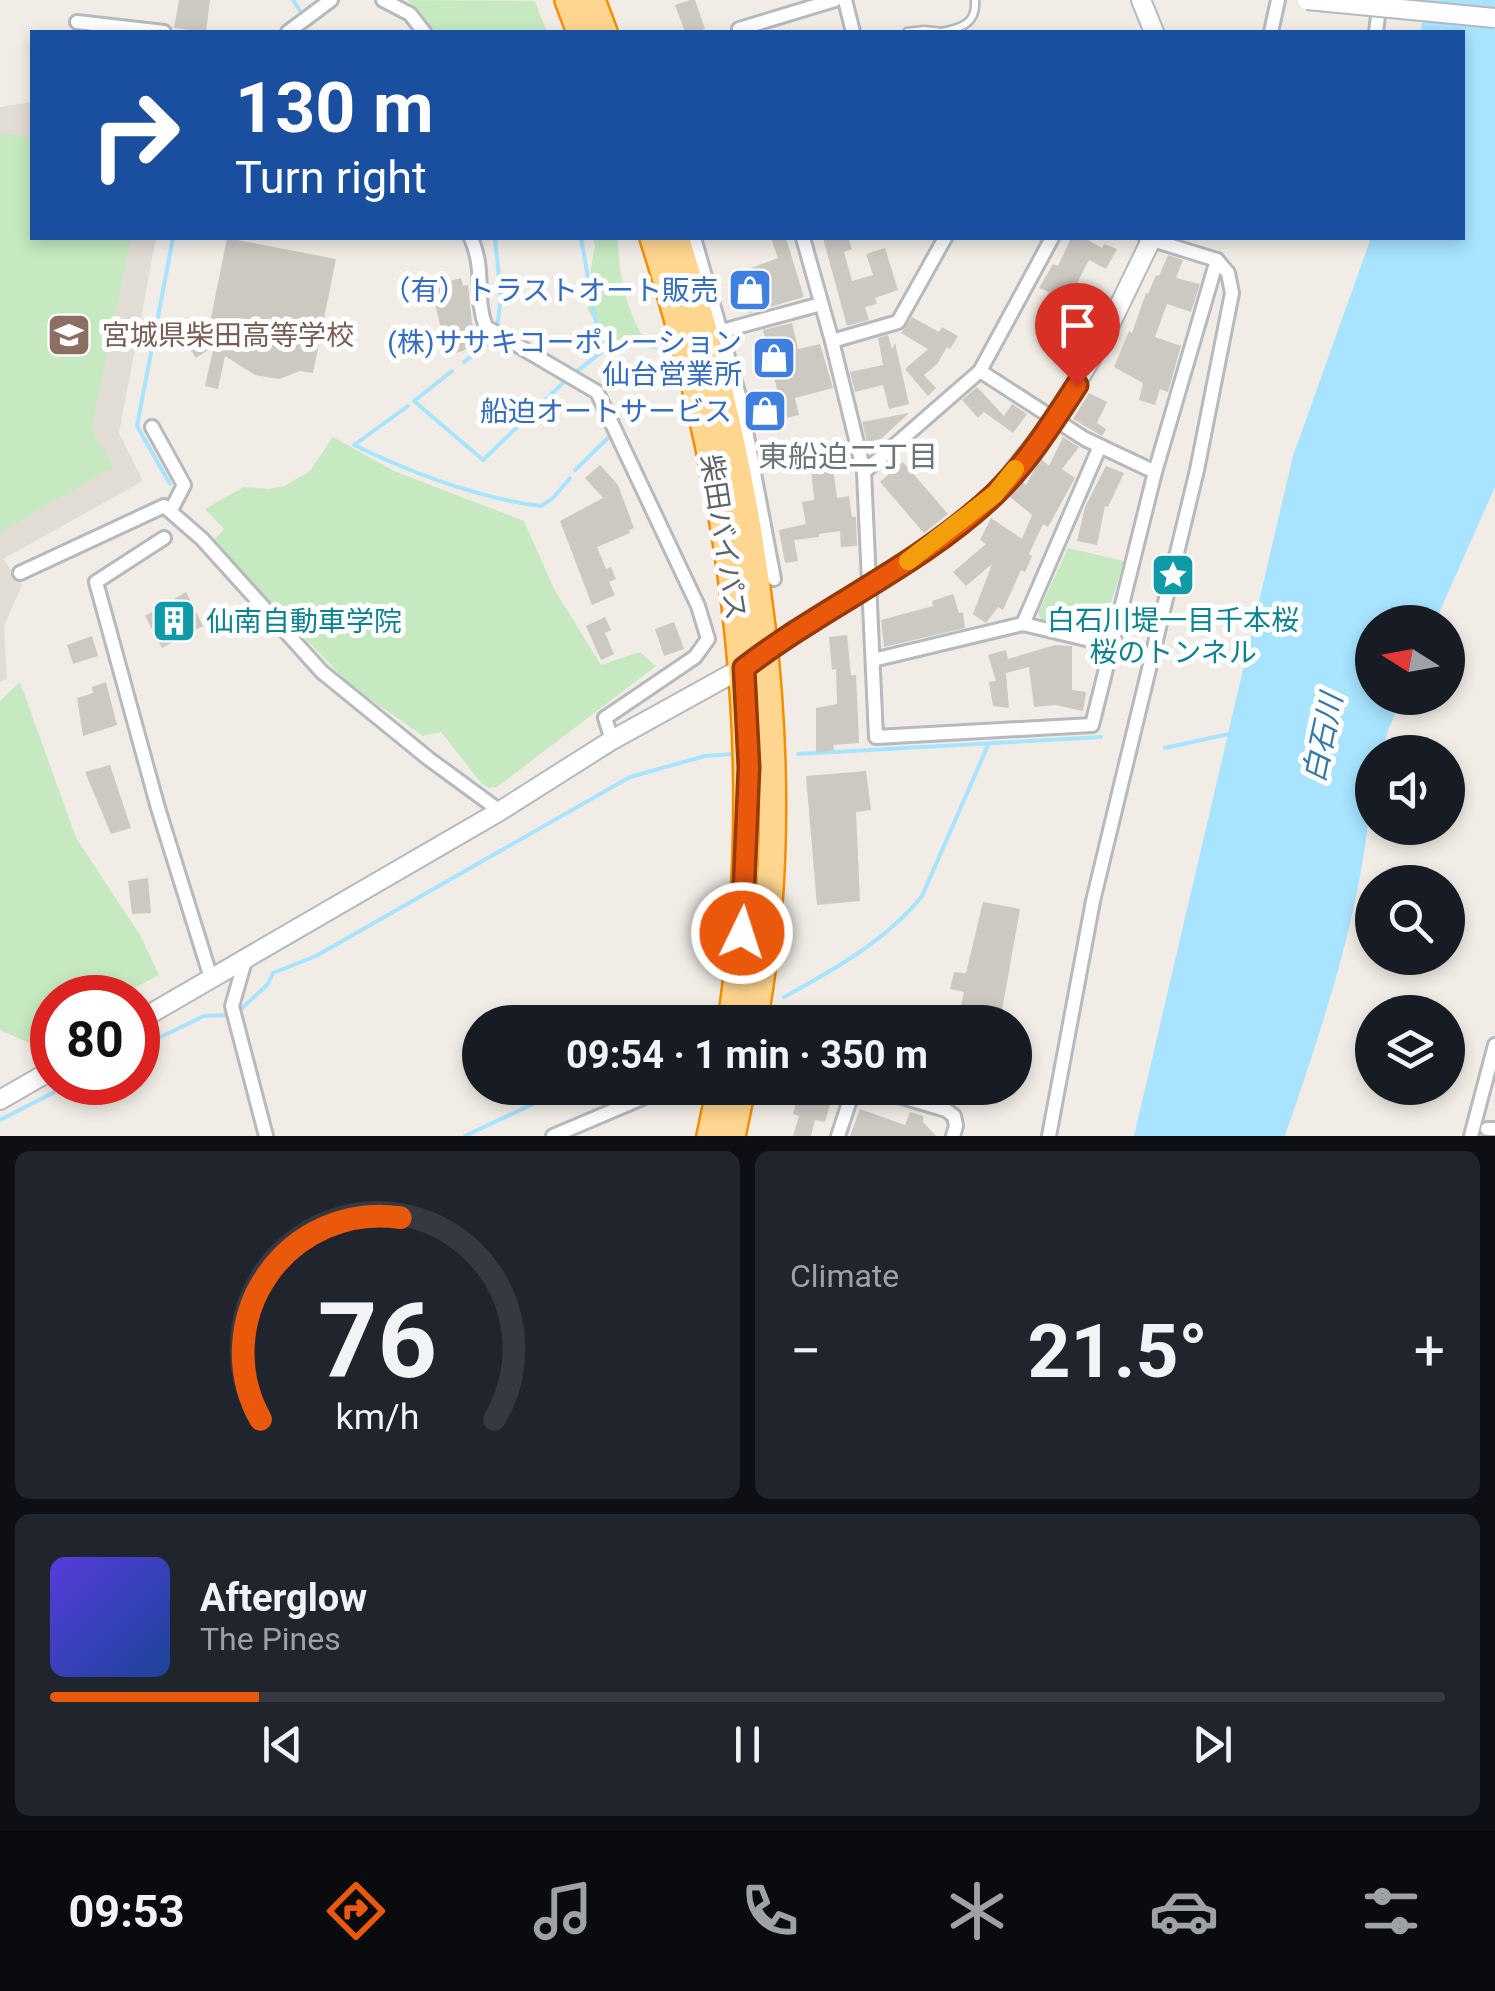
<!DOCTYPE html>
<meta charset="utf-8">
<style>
body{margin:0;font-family:Roboto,"Noto Sans JP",sans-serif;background:#20242c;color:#f1f3f6;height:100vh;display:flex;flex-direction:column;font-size:38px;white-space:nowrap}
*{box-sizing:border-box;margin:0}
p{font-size:32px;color:#9ea1a6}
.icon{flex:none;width:55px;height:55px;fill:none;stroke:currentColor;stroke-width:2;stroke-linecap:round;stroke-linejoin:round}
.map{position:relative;height:1136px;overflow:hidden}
.side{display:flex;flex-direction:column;gap:15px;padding:15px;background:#0d0f14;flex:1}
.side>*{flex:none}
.top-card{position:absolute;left:30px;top:30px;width:1435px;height:210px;border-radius:0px;box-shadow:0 5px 15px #0003;background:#1a4fa0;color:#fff;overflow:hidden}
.needle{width:65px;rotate:281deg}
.fabs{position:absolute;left:1355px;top:605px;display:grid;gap:20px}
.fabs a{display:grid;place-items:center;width:110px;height:110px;border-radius:50%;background:#171b24;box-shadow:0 5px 15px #0003;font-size:50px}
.speed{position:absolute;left:30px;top:975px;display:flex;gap:20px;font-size:50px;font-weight:700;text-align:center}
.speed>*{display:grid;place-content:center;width:130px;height:130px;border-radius:50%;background:#171b24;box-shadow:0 5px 15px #0003;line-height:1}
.speed .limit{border:15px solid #d22;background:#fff;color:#111}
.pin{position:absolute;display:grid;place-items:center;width:85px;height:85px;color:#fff;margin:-102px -42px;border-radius:50% 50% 50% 0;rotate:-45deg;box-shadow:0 0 10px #0007}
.pin .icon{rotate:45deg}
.me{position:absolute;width:110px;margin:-55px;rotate:4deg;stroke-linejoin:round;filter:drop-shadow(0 0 8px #0008)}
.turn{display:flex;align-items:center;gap:35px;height:210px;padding:0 40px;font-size:45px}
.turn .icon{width:130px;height:130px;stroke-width:2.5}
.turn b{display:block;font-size:70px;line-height:85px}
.big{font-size:75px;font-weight:700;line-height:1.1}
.side .widget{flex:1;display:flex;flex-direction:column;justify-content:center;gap:15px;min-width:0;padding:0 35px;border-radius:15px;background:#20242c}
.side .dial{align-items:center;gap:0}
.dial svg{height:260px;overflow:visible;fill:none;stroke:#363941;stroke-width:7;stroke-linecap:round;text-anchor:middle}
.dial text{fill:#f1f3f6;stroke:none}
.song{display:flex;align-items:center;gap:30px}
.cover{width:120px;height:120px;border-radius:15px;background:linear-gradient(135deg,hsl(250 70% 55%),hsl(220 70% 35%))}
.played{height:10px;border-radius:5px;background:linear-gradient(90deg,#ea580c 15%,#363941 15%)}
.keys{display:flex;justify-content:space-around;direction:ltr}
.heat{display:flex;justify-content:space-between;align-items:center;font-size:55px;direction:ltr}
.side .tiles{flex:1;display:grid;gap:15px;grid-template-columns:1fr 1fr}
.widget:last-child{grid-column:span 2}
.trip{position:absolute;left:462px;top:1005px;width:570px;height:100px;border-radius:50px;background:#171b24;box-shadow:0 5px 15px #0003;font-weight:700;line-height:100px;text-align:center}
.tab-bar{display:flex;height:160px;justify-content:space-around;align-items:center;background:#090b0e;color:#9ea1a6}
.tab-bar .icon{width:70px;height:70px}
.tab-bar .current{color:#ea580c}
.tab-bar b{font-size:45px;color:#f1f3f6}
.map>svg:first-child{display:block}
</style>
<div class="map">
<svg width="1495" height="1136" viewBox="0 0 1495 1136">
<rect width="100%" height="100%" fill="#f1ede6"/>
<polygon fill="#e1dcd4" points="32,102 32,238 156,238 119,433 143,481 3,559 22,585 4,626 7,679 0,682 0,107"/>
<g fill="#c6e9c1">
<polygon points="408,0 535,1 547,32 434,32"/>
<polygon points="0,133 32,138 32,238 131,238 91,429 113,467 0,532"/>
<path d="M592 238H618C618 273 626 309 644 339L607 340 588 310 587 293 595 244Z"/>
<polygon points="333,437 394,471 524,521 554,589 601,665 640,652 656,666 497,787 489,788 481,783 441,732 423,736 351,686 212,542 224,529 205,509 244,487 269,489 284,486 310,471"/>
<polygon points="1068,548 1124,561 1101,635 1042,622 1038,613"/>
<polygon points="20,682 76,838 140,935 159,975 117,997 52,998 52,1053 0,1030 0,701"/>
</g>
<path fill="#a8e3ff" d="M1424 0H1495V487L1435 622H1372V698H1402L1388 730 1383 752H1372C1372 885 1327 1012 1285 1136H1134L1293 456 1371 238H1462V32H1421Z"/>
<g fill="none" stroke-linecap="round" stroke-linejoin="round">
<g stroke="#a8e3ff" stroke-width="4">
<polyline points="293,0 302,14"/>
<polyline points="495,238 501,298 497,327 500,330"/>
<polyline points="581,238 598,334 603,341 613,344"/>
<polyline points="464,362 494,339"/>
<polyline points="452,371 414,401 483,460 566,380 568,382"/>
<path d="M573 374C612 346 609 336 659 348"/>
<path d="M408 406 354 445C412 473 477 498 541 506L553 498 570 478"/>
<polyline points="575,470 611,435"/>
<polyline points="170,484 137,426 173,238"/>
<polyline points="1165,748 1233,733"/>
<polyline points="798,754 1101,737"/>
<path d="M784 997C832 971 887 940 922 896L989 743"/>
<polyline points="239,1011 268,984 273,973 316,956 630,777 705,756 733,754"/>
<polyline points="138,1048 204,1016 230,1015"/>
<polyline points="0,1120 74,1082"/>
<polyline points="465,1136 567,1088"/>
</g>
</g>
<g fill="#ccc8c2">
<polygon points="179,0 210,0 206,32 174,28"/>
<polygon points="690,0 695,0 705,29 694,32 685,32 675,5"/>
<polygon points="227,238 336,259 313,373 300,371 279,379 255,375 225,356 218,389 205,386 214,346 196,358 185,342 201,332 208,333"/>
<polygon points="771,238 786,238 804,297 749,313 737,296 738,273 778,258"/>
<polygon points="823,238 848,238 852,249 844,252 852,281 873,275 866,254 885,248 898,290 875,298 877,304 865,307 869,320 847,326"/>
<polygon points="1071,238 1084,238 1102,248 1104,244 1117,249 1106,269 1089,260 1077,283 1107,302 1098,320 1090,316 1079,343 1034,324 1049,292 1039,288 1053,264 1058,266"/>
<polygon points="1168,255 1183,260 1176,278 1200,284 1191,312 1167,304 1155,337 1181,346 1168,392 1160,389 1155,405 1139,400 1143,383 1114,367 1129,331 1132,333 1146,293 1148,294 1156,275 1159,276"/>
<polygon points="461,278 463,286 468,285 472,323 481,338 463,351 447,355 432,290 451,286 450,281"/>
<polygon points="912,317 939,332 942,327 958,336 950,349 947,347 937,364 924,375 936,388 928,396 905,369 928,349 901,333"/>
<polygon points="792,323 798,349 820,344 833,388 795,398 799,415 769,422 764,402 779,398 763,330"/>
<polygon points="888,335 892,349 895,343 909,404 889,409 883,385 855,392 850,372 883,365 878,338"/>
<polygon points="977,387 1004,416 1012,404 1027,414 1013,433 984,412 978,418 962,400"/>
<polygon points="1089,393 1107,402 1097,423 1106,429 1102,436 1073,419"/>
<polygon points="909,413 881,439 867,442 862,422"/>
<polygon points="1063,437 1079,447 1062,469 1075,478 1048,527 1043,524 1029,554 1032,556 1025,572 1021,570 1003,610 998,607 986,623 973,614 992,564 966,586 953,572 986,544 980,540 991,518 1022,539 1032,515 1009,496 1021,481 1026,485 1040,458 1049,466"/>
<polygon points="835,450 838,467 833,468 837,498 849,496 852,517 856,517 857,546 841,547 840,531 819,534 819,537 794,540 798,561 785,563 779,530 806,524 802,502 814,500 810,455"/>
<polygon points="903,462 948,514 924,533 880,482"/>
<polygon points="600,465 618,485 634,528 629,530 630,533 597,547 606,569 611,567 616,579 609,582 615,595 592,605 560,521 603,498 585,478"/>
<polygon points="1106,466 1124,473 1108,507 1105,506 1097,545 1077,541 1085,507"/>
<polygon points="186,592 203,626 162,648 145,616"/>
<polygon points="953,594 959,613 963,612 965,628 884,647 881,620 933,606 932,601"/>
<polygon points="605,617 611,630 605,633 614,654 601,660 586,626"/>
<polygon points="674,622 684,649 664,656 655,629"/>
<polygon points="847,635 851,675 856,675 859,743 833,745 834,750 816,753 816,708 837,704 836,669 832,670 829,637"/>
<polygon points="92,636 98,656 73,664 67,645"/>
<polygon points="1055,645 1072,646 1072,690 1086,692 1083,711 1055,705 1034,707 1029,667 1006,673 1009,708 993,706 989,682 996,681 988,655 1006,650 1008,659"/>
<polygon points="106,682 117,725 83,736 77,698 93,693 92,687"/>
<polygon points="110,765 131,828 111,834 85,772"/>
<polygon points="866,771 871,810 856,812 860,901 817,905 806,776"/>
<polygon points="148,878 151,913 132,914 128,881"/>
<polygon points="983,902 1020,909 1000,1022 957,1022 964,992 950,989 954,972 966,973"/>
<polygon points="798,1096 830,1105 825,1122 815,1120 811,1136 793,1136 799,1116 793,1114"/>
<polygon points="860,1109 905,1125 910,1112 923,1116 923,1122 936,1136 850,1136"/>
</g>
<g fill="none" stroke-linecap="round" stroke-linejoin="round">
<defs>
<g id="lane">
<polyline points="907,32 924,30 942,32"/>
<path d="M942 32C962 28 977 23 975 0"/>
</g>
<g id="street">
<polyline points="383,0 410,14 424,32"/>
<polyline points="845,0 853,32"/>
<polyline points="77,22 164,32"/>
<polyline points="288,32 331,0"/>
<polyline points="740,32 739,29 835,0"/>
<polyline points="1271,32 1278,0"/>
<polyline points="1376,32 1380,0"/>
<path d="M471 238C486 272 474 297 486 327L597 392 698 606 708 639 695 657 605 718 612 740"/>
<polyline points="694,238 740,399 774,579"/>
<polyline points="803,238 832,341"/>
<polyline points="1052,238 980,371 864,472 876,737 1092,725 1155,472 1217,260"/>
<polyline points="722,331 821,304"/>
<polyline points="980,371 1085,439 1155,472"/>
<polyline points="152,427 184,485 171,510"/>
<polyline points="864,472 832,341 898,322 945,238"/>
<polyline points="164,538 96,582 158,808 211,978"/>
<polyline points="20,573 164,506 202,539 322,672 429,759 500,811"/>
<polyline points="1023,624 1100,446"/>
<polyline points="873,660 1023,624 1111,645"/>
<polyline points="245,961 232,1006 266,1136"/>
<polyline points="872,1088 946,1110 954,1116 956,1126 953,1136"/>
<polyline points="1487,1129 1495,1129"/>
<polyline points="553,1136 666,1088"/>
<polyline points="838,1136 854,1088"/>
<polyline points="1049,1136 1093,901 1197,470 1232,293 1228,273 1217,260 1146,238"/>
<polyline points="1471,1136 1495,1045"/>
</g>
<g id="secondary">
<polyline points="1141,0 1154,32"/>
<polyline points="138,1021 500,811 612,740 744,667 910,559 957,524 995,494 1055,419 1104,337 1152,238"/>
<polyline points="0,1100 52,1070"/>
</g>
<g id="highway">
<polyline points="568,0 580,32"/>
<polyline points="592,0 604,32"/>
<path d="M653 238C735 493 770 756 731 1022"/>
<path d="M676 238C755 480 800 769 754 1022"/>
<polyline points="710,1136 720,1088"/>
<polyline points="732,1136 742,1088"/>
</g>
</defs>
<use href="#lane" stroke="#b6b9bd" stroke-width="11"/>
<use href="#street" stroke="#b6b9bd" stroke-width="18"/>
<use href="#secondary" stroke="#b4babe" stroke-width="22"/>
<use href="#highway" stroke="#f78e00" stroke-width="30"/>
<use href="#lane" stroke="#fff" stroke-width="6"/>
<use href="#street" stroke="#fff" stroke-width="12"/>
<use href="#secondary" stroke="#fff" stroke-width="18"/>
<use href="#highway" stroke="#ffd68f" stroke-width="25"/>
<defs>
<polyline id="secondary-bridge" points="1307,0 1495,18"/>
</defs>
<use href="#secondary-bridge" stroke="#b4babe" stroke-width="22" stroke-linecap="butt"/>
<use href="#secondary-bridge" stroke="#fff" stroke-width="18"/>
</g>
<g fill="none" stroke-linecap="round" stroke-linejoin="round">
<defs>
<path id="route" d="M742 933 749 767 744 668C824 606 921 565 995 494 1027 463 1053 422 1077 385"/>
</defs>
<use href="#route" stroke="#983908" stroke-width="25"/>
<use href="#route" stroke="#ea580c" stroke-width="18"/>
<polyline stroke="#f59e0b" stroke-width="18" points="908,561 995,494 1015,469"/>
</g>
<defs>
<symbol id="shop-square" viewBox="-11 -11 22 22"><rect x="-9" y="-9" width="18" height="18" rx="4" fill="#3f7fe0" stroke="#fff"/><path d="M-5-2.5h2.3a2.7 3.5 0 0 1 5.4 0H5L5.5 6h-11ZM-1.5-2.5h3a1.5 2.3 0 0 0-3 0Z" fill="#fff"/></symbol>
<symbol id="school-square" viewBox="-11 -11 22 22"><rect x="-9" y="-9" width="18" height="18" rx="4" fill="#8d6e63" stroke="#fff"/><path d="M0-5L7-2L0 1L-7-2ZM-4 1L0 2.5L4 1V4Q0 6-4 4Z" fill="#fff"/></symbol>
<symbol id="sight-square" viewBox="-11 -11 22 22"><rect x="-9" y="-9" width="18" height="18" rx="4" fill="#0f9aa8" stroke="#fff"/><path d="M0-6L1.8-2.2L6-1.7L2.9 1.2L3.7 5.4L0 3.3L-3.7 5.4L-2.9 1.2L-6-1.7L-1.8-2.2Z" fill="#fff"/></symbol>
<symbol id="building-square" viewBox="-11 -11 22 22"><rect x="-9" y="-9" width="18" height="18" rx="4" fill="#0f9aa8" stroke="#fff"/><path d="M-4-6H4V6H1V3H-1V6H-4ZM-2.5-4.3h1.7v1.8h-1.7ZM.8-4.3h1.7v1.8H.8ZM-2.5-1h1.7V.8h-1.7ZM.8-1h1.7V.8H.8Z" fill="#fff"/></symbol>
</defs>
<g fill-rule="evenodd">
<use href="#shop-square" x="725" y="265" width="50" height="50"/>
<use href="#school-square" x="44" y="310" width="50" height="50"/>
<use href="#shop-square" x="749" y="333" width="50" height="50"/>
<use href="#shop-square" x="740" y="386" width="50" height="50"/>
<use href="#sight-square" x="1148" y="550" width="50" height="50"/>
<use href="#building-square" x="149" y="596" width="50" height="50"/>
</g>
<g text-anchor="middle" stroke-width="10" stroke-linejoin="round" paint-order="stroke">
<g font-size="28" fill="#366cbe" stroke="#fff" text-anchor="end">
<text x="718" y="300">（有）トラストオート販売</text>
<text x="742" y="352">(株)ササキコーポレーション<tspan x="742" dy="32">仙台営業所</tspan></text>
<text x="732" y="421">船迫オートサービス</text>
</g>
<g font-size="28" fill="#785e54" stroke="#fff" text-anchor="start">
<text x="102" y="345">宮城県柴田高等学校</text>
</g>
<g font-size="28" fill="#5d6367" stroke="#fff">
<text transform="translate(724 537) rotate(81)" y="10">柴田バイパス</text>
</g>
<g font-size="28" fill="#0d838f" stroke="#fff">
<text x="1173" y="630">白石川堤一目千本桜<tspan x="1173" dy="32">桜のトンネル</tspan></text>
<text x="206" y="631" text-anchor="start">仙南自動車学院</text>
</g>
<g font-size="30" fill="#6e7579" stroke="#fff">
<text x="848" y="467">東船迫二丁目</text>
</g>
<g font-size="30" font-style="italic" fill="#377aa7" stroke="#fff">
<text transform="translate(1323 738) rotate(-78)" y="10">白石川</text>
</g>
</g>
</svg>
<div class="fabs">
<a><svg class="needle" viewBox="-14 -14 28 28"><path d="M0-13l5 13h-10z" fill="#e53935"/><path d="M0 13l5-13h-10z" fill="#9ea1a6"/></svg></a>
<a><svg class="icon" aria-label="sound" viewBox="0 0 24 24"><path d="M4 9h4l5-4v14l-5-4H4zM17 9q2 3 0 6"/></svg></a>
<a><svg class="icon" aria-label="search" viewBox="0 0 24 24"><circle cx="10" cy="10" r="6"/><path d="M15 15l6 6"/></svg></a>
<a><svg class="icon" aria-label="layers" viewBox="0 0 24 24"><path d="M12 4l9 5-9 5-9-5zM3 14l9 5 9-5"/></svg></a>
</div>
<div class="speed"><div class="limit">80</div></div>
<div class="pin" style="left:1077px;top:385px;background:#d93025"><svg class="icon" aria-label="arrive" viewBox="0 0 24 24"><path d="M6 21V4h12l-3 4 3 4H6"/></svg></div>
<svg class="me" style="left:742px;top:933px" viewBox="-20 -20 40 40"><circle r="17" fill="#ea580c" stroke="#fff" stroke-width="3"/><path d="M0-11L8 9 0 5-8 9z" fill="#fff"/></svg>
<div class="trip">09:54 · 1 min · 350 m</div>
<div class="top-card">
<div class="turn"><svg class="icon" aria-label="right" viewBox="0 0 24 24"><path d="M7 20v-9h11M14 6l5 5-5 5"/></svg><div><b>130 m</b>Turn right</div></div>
</div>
</div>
<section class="side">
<div class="tiles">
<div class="widget dial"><svg viewBox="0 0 100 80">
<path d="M14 69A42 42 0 1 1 86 69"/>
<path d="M14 69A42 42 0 0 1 57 7" stroke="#ea580c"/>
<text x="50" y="56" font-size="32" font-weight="700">76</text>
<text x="50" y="72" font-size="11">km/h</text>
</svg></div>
<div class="widget"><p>Climate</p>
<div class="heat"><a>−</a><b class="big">21.5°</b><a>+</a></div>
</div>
<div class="widget">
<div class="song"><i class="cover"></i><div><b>Afterglow</b><p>The Pines</p></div></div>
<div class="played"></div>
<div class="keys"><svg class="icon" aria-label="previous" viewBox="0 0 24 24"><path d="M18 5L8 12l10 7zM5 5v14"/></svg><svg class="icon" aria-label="pause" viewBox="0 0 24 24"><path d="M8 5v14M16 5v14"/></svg><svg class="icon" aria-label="next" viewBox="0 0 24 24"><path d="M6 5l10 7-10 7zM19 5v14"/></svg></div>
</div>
</div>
</section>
<nav class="tab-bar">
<b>09:53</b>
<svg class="icon current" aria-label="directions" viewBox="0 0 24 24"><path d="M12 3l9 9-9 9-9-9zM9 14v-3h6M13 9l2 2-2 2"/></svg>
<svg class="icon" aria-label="music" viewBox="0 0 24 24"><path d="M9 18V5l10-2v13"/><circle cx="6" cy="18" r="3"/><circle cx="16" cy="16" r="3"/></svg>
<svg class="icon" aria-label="phone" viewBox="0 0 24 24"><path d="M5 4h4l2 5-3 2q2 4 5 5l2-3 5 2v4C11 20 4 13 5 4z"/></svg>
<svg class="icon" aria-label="climate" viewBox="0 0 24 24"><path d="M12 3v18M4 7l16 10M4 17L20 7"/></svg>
<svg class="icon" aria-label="car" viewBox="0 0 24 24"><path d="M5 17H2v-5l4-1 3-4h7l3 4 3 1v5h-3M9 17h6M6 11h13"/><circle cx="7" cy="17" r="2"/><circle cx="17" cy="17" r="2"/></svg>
<svg class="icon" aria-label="filters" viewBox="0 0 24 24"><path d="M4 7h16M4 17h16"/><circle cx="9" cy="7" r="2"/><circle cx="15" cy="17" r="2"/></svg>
</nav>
